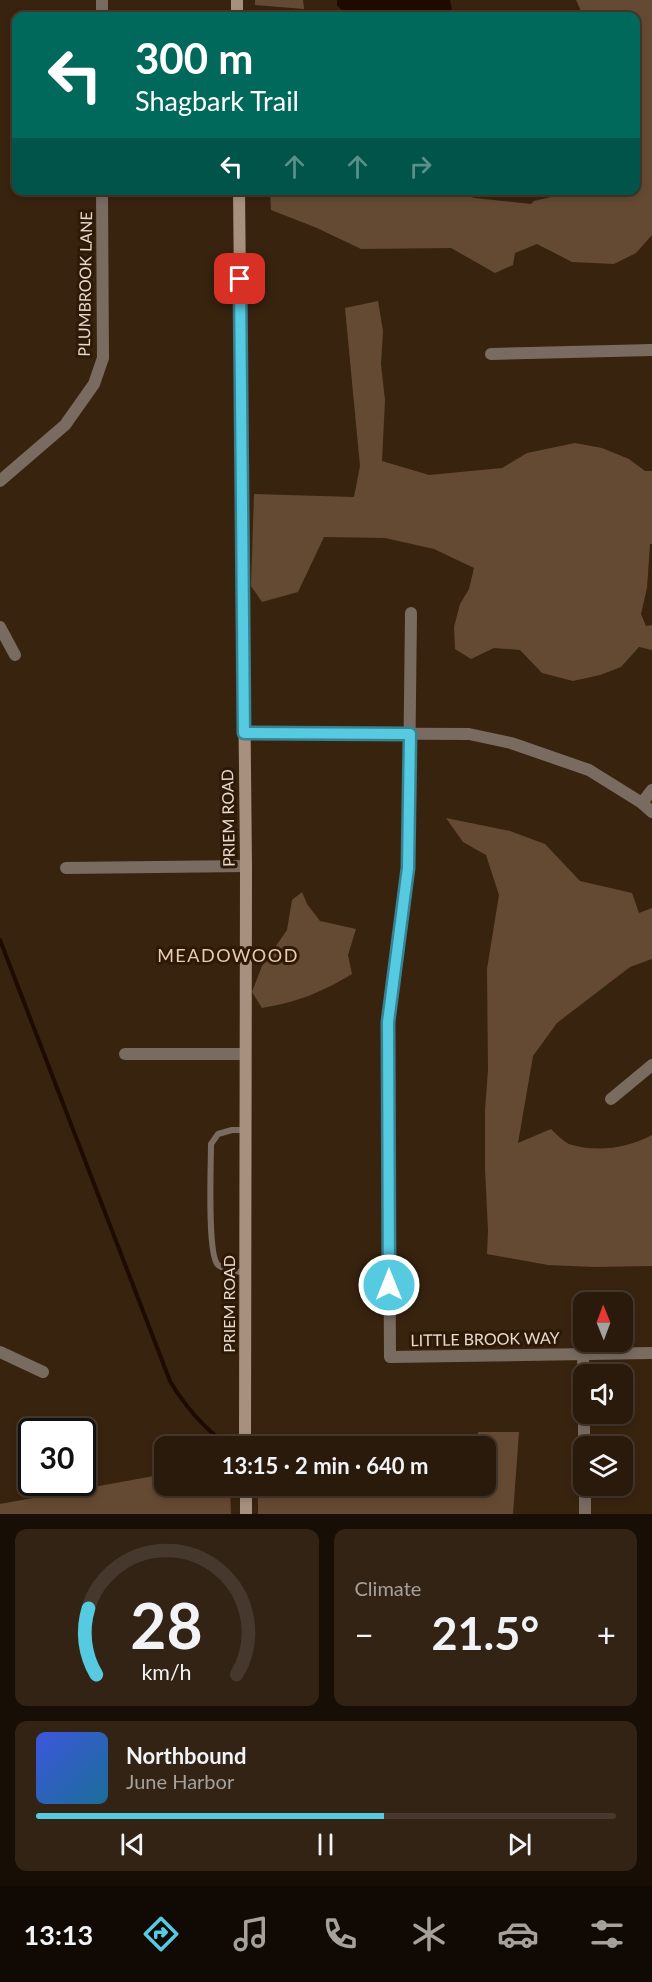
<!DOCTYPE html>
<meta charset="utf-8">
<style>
body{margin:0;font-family:Lato,sans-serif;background:#322314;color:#f1f3f6;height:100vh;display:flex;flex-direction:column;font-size:22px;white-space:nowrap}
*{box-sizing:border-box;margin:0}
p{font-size:20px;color:#a5a19d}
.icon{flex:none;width:33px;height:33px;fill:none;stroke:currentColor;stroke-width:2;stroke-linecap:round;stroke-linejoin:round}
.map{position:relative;height:1514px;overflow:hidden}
.sheet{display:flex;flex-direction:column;gap:15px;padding:15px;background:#170e06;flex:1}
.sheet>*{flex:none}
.guide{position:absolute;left:12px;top:12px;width:628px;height:183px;border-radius:12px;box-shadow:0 3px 9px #0003,0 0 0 2px #46382c;background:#00695c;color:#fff;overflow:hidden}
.needle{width:39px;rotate:359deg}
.tools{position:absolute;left:573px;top:1292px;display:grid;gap:12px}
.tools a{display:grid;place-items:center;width:60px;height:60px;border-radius:12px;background:#2a1a0b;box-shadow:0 3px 9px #0003,0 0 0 2px #46382c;font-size:30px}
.speed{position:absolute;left:18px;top:1418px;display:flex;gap:12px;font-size:30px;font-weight:700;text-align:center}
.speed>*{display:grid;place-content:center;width:78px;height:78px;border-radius:50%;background:#2a1a0b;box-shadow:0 3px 9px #0003,0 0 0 2px #46382c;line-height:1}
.speed .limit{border:3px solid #111;border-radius:9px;background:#fff;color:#111}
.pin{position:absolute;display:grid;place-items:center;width:51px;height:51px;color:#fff;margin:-26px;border-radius:12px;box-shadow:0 3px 9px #0006}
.me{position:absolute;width:66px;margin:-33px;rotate:0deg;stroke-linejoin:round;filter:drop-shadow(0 0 4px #0008)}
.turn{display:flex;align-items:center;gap:21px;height:126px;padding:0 24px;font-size:27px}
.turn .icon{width:78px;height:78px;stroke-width:2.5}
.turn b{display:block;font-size:42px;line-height:51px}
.lanes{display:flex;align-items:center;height:57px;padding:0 24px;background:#0003;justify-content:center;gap:30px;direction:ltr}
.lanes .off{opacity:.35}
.big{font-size:45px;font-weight:700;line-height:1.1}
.sheet .card{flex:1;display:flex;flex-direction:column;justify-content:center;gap:9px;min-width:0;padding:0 21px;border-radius:12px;background:#322314}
.sheet .dial{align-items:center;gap:0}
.dial svg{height:156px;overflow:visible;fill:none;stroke:#46382c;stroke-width:7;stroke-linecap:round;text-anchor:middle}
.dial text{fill:#f1f3f6;stroke:none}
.song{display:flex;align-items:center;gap:18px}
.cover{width:72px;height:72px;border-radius:9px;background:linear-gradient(135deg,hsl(230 70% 55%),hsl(200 70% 35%))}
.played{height:6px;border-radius:3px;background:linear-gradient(90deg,#55cae0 60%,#46382c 60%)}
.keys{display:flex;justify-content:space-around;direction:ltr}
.heat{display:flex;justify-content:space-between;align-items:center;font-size:33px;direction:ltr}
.sheet .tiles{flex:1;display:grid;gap:15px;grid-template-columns:1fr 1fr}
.card:last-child{grid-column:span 2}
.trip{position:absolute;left:154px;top:1436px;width:342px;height:60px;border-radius:12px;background:#2a1a0b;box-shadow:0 3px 9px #0003,0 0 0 2px #46382c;font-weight:700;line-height:60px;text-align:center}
.tab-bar{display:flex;height:96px;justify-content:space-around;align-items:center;background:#110a04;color:#a5a19d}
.tab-bar .icon{width:42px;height:42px}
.tab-bar .on{color:#55cae0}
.tab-bar b{font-size:27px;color:#f1f3f6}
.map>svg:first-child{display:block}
</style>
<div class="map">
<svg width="652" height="1514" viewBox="0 0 652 1514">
<rect width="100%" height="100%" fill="#38230f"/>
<g fill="#654a33">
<polygon points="255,0 303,0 304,9 255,5"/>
<polygon points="576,0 652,0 652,235 636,253 614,264 572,262 537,244 515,253 513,265 495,273 451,248 361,249 317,228 271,210 270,191 450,191 475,198 531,204 534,201 555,196 551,191 636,190 636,16 578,16 581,11"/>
<polygon points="378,301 383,331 381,364 385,400 382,461 429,475 502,468 527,453 575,443 602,448 629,459 645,471 652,471 652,544 650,544 647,588 641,614 646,626 652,625 652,650 639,647 621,667 600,675 573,681 542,673 520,650 494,648 471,659 455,649 454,627 460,604 469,589 474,568 434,549 385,538 324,537 298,592 262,602 251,586 254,494 354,497 360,466 345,308"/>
<path d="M446 818 510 831 545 844 580 881 632 893 639 913 652 908V959L630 967 557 1023 533 1056 518 1143 551 1129C556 1134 563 1141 569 1144 596 1153 628 1148 652 1135V1266L594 1267 548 1265 487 1254 488 1230 485 1168V1111L488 1070 487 969 499 895 486 855 463 842Z"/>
<path d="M302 892 307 904 320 921 356 929 348 955 352 974C320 993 298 1002 262 1008L252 992 262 966 287 930 292 900Z"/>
<polygon points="478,1432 519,1432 513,1514 258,1514 258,1485 486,1485 486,1446 478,1446"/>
<polygon points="165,1474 165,1485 230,1485 231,1514 0,1514 0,1504"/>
</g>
<polygon fill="#1e0b00" points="337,0 450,0 453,16 347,16 337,5"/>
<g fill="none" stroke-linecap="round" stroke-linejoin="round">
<path stroke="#1e0b00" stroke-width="4" d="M0 940 170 1381C186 1408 203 1426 227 1446"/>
<path stroke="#796b60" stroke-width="6" d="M245 1130H232L218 1134 211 1144C211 1164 207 1255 218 1265 225 1271 237 1271 245 1273"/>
<g stroke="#796b60" stroke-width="12">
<polyline points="102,0 102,16"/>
<polyline points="491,354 652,350"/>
<polyline points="0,481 65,425 94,384 103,358 102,190"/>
<polyline points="411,613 408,868 388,1021 390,1357 652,1353"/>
<polyline points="0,627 15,655"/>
<polyline points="244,733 469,734 511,743 589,770 642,803 652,812"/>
<polyline points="642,803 652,790"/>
<polyline points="66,868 246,866"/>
<polyline points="125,1054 245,1054"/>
<polyline points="611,1099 652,1065"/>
<polyline points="0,1352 43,1372"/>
<polyline points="583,1354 584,1407"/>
<polyline points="584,1413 584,1446"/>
<polyline points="585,1485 585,1514"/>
</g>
<g stroke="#a7917e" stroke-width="12">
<polyline points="237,0 237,16"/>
<polyline points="239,190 246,866 245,1446"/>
<polyline points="246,1485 246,1514"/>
</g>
</g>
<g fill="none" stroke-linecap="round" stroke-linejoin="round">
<defs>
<polyline id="route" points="240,279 244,733 410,734 408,868 388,1022 389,1285"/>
</defs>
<use href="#route" stroke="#378392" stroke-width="15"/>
<use href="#route" stroke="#55cae0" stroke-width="10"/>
</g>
<g text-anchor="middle" stroke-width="6" stroke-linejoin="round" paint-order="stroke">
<g font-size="16" fill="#e9dacf" stroke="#2e1906">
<text transform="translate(85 284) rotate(-89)" y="6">PLUMBROOK LANE</text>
<text transform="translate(228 818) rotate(-91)" y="6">PRIEM ROAD</text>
<text transform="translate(229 1304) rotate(-90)" y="6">PRIEM ROAD</text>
<text transform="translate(485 1339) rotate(-1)" y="6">LITTLE BROOK WAY</text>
</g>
<g font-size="18" letter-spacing="1.5" fill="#e7cbb3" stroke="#2e1906">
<text x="228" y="962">MEADOWOOD</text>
</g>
</g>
</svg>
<div class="tools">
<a><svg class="needle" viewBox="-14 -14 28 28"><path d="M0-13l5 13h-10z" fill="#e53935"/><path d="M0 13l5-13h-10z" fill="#a5a19d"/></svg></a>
<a><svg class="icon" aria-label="sound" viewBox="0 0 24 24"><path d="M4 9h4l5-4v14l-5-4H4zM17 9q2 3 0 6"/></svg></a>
<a><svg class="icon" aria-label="layers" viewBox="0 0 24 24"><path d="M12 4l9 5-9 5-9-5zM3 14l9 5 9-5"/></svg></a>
</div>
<div class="speed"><div class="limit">30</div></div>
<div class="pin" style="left:240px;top:279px;background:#d93025"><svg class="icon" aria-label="arrive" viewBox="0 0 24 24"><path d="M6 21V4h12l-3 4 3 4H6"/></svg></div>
<svg class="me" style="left:389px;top:1285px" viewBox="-20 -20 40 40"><circle r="17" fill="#55cae0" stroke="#fff" stroke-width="3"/><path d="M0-11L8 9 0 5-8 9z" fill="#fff"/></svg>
<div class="trip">13:15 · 2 min · 640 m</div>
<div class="guide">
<div class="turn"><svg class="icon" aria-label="left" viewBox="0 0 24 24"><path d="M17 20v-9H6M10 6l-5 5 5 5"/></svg><div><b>300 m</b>Shagbark Trail</div></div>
<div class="lanes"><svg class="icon" aria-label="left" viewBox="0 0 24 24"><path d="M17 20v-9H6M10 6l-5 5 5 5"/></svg><svg class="icon off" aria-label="ahead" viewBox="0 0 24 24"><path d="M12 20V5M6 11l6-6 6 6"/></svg><svg class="icon off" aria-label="ahead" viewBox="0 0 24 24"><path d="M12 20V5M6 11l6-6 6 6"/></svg><svg class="icon off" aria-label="right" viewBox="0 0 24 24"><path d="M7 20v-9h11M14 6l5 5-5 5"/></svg></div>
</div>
</div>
<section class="sheet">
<div class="tiles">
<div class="card dial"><svg viewBox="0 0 100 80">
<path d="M14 69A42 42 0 1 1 86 69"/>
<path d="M14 69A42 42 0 0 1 10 35" stroke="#55cae0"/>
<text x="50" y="56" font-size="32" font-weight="700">28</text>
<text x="50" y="72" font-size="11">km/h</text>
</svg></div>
<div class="card"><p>Climate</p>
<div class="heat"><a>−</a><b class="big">21.5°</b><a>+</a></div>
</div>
<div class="card">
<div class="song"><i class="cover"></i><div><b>Northbound</b><p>June Harbor</p></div></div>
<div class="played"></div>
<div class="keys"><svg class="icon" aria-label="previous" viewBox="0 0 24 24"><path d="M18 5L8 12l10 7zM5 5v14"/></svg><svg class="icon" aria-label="pause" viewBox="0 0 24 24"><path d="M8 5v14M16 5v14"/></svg><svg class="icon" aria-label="next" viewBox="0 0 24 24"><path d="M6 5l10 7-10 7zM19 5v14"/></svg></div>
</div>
</div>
</section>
<nav class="tab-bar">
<b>13:13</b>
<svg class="icon on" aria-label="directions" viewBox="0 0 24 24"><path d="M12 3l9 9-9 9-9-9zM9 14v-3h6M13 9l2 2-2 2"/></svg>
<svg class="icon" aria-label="music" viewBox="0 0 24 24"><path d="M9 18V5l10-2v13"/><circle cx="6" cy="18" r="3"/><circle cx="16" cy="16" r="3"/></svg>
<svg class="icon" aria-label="phone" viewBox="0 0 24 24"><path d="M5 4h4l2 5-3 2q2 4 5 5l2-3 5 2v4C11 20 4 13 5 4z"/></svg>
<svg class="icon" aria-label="climate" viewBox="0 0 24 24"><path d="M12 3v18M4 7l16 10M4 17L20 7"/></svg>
<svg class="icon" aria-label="car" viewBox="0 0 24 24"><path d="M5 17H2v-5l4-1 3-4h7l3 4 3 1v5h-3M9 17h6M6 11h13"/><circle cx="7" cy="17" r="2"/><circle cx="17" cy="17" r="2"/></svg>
<svg class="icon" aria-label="filters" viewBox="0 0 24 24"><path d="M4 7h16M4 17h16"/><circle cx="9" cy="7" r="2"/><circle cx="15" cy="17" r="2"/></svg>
</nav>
